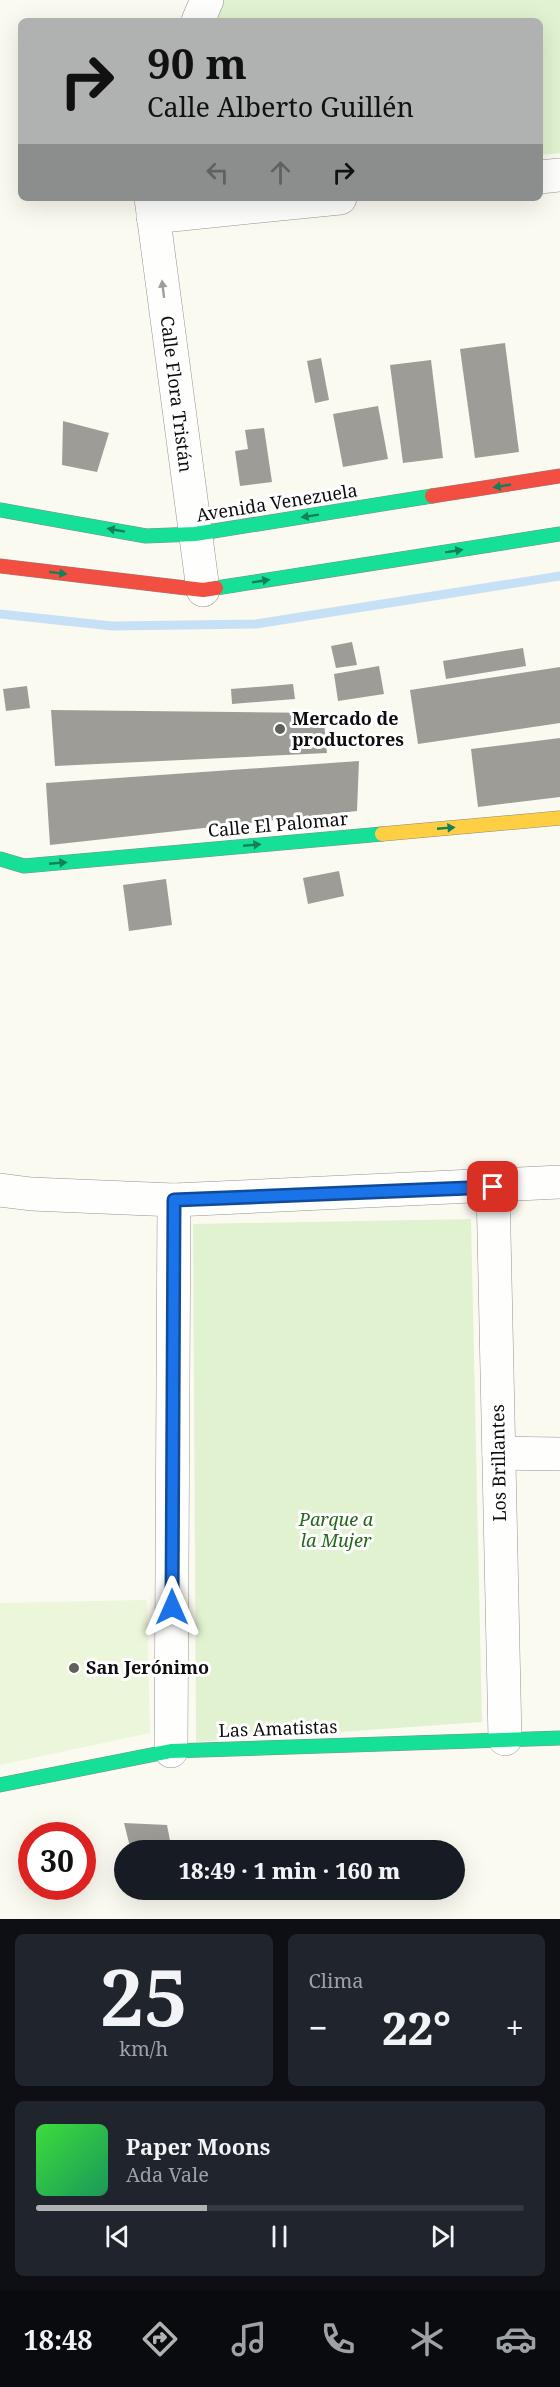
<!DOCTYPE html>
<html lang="es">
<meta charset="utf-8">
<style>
body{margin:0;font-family:"Noto Serif",serif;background:#20242c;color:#f1f3f6;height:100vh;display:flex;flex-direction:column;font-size:22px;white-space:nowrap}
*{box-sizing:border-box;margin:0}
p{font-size:20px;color:#9ea1a6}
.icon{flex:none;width:33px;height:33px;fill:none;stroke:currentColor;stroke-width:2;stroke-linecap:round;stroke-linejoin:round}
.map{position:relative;height:1919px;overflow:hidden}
.panel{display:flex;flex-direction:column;gap:15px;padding:15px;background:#0d0f14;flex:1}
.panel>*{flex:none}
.hud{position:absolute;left:18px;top:18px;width:525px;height:183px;border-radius:9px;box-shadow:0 6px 24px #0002;background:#b0b1b1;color:#111;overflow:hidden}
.speed{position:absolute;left:18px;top:1822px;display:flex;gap:12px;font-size:30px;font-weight:700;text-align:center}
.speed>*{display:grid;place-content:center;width:78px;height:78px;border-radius:50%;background:#171b24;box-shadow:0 6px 24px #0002;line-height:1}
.speed .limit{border:9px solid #d22;background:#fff;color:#111}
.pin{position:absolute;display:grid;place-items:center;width:51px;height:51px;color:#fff;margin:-26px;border-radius:12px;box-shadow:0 3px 9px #0006}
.me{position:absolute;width:66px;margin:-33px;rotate:0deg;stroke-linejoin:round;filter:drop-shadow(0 0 4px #0008)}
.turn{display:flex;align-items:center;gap:21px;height:126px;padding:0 30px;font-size:27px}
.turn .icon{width:78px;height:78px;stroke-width:2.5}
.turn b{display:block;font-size:42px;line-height:51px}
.lanes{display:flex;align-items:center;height:57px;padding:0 30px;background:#0003;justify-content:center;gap:30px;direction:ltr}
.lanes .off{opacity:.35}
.big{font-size:45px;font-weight:800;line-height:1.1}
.panel .tile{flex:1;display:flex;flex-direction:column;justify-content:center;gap:9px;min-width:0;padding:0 21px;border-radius:9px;background:#20242c}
.panel .dial{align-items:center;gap:0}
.dial b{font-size:78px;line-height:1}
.song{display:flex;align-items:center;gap:18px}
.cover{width:72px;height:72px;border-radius:9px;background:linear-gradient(135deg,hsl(120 70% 55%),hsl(150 70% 35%))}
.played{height:6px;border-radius:3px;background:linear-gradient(90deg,#b0b1b1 35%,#363941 35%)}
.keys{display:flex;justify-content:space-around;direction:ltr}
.heat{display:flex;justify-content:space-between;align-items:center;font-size:33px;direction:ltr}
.panel .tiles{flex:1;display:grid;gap:15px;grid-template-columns:1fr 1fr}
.tile:last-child{grid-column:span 2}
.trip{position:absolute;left:114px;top:1840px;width:351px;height:60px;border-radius:30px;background:#171b24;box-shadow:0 6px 24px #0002;font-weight:800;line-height:60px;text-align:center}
.tab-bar{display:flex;height:96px;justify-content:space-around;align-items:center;background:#090b0e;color:#9ea1a6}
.tab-bar .icon{width:42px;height:42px}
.tab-bar .current{color:#b0b1b1}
.tab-bar b{font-size:27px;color:#f1f3f6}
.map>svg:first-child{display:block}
</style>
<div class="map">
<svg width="560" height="1919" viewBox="0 0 560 1919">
<rect width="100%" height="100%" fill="#fbfaf1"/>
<g fill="#e1f2d0">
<polygon points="217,0 560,0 560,153 540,155 540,21 209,21"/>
<polygon points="471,1219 482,1722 196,1742 193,1224"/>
</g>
<polygon fill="#ecf6da" points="147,1600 150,1733 0,1765 0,1603"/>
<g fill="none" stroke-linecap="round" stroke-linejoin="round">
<polyline stroke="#c6e1f6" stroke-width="9" points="0,614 112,626 256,624 560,576"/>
</g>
<g fill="#9e9c97">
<polygon points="505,343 519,452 475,458 460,349"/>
<polygon points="321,358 329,400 315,403 307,361"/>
<polygon points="431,360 443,458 403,463 390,365"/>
<polygon points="378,406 388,459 343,467 333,414"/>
<polygon points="63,421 109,433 97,472 62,465"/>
<polygon points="264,428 272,482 240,486 235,451 248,449 245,430"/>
<polygon points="352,642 357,665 336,668 331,646"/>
<polygon points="523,648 526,666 446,679 443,661"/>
<polygon points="379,666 384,694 338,701 334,674"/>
<polygon points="560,667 560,723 418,744 410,690"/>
<polygon points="293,684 295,699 232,704 231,689"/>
<polygon points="27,686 30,708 6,711 3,689"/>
<polygon points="51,710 323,713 327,753 55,766"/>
<polygon points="560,738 560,797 478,807 471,749"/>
<polygon points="359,761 357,811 50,845 46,783"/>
<polygon points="339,871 344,896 308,904 303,878"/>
<polygon points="166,879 172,925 129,931 123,885"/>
<polygon points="124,1823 167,1825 172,1851 131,1851"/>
</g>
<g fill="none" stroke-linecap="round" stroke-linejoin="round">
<defs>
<g id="street">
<polyline points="198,21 207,0"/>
<polyline points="540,177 560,175"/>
<polyline points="151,198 203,590"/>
<polyline points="153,217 340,198"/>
<polyline points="493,1187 505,1739"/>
<polyline points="0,1190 31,1194 174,1200 560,1182"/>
<polyline points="499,1453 560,1454"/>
<polyline points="171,1751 174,1200"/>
</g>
<g id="fast">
<polyline points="0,510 146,536 195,534 432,496"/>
<polyline points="216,588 560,534"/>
<polyline points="0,859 24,866 382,834"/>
<polyline points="0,1785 171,1751 560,1738"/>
</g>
<polyline id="slow" points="382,834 560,818"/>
<g id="jam">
<polyline points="432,496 560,476"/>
<polyline points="0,566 203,590 216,588"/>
</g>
</defs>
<use href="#street" stroke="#949490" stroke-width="34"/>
<use href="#fast" stroke="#8b8a86" stroke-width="15"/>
<use href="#slow" stroke="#8b8a86" stroke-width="15"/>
<use href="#jam" stroke="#8b8a86" stroke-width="15"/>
<use href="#street" stroke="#fefefd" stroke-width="33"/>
<use href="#fast" stroke="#16e098" stroke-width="14"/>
<use href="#slow" stroke="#ffcf43" stroke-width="14"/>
<use href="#jam" stroke="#f24e42" stroke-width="14"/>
</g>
<defs><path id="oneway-solid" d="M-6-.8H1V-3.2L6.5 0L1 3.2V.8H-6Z" transform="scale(1.5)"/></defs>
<use fill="#9e9e9d" href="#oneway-solid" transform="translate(163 289) rotate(-97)"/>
<g fill="#128159">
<use href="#oneway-solid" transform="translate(502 486) rotate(171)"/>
<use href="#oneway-solid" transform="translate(310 516) rotate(171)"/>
<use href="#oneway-solid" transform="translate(116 530) rotate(-170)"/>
<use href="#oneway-solid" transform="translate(454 551) rotate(-9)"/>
<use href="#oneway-solid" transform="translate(58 573) rotate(7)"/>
<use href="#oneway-solid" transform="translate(261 581) rotate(-9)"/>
<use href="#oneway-solid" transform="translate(446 828) rotate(-5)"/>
<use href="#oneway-solid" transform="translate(252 845) rotate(-5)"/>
<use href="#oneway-solid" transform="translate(58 863) rotate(-5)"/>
</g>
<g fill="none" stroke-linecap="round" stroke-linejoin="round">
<defs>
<polyline id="route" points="172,1607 174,1200 493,1187"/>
</defs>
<use href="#route" stroke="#114b97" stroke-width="15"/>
<use href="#route" stroke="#1a73e8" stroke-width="10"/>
</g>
<g fill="#60605d" stroke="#fff" stroke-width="2">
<circle cx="280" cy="729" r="6"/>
<circle cx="74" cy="1668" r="6"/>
</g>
<g text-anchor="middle" stroke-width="6" stroke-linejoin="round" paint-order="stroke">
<g font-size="18" fill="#0d0d0d" stroke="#fff">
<text transform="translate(176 394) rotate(83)" y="6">Calle Flora Tristán</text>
<text transform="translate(277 503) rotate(-9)" y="6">Avenida Venezuela</text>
<text transform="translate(278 825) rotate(-5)" y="6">Calle El Palomar</text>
<text transform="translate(499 1463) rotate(-91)" y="6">Los Brillantes</text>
<text transform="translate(278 1729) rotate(-2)" y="6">Las Amatistas</text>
</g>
<g font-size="18" font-weight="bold" fill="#0d0d0d" stroke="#fff" text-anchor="start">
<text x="292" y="725">Mercado de<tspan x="292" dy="21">productores</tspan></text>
<text x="86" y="1674">San Jerónimo</text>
</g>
<g font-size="18" font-style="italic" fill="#24671b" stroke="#fff">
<text x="336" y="1526">Parque a<tspan x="336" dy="21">la Mujer</tspan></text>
</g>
</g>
</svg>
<div class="speed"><div class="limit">30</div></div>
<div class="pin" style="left:493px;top:1187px;background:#d93025"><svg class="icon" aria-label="arrive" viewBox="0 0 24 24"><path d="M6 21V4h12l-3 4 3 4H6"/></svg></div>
<svg class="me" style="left:172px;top:1607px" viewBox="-20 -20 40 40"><path d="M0-17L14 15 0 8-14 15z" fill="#1a73e8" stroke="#fff" stroke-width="4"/></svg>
<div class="trip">18:49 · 1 min · 160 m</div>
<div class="hud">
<div class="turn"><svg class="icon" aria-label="right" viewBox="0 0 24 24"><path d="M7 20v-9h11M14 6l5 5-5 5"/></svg><div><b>90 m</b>Calle Alberto Guillén</div></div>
<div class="lanes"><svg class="icon off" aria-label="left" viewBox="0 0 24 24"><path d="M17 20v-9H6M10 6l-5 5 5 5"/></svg><svg class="icon off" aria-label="ahead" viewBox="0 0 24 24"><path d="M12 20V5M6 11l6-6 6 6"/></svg><svg class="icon" aria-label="right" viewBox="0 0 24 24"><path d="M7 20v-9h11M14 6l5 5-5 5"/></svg></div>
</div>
</div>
<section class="panel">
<div class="tiles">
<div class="tile dial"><b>25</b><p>km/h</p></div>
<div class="tile"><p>Clima</p>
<div class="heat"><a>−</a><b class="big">22°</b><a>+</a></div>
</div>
<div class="tile">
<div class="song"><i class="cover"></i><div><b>Paper Moons</b><p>Ada Vale</p></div></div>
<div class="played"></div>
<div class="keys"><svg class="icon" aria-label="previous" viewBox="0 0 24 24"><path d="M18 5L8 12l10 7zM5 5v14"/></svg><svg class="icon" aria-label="pause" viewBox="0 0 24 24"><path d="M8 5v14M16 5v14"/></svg><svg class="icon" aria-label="next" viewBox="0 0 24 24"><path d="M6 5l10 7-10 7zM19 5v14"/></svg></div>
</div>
</div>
</section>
<nav class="tab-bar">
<b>18:48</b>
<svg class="icon current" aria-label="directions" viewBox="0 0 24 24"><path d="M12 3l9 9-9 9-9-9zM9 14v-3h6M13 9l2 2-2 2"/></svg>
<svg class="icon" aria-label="music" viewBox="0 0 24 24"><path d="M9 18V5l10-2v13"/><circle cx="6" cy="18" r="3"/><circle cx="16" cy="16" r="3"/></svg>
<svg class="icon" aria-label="phone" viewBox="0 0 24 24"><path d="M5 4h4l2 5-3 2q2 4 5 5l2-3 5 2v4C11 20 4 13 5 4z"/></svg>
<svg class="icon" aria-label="climate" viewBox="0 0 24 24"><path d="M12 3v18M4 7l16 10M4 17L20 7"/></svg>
<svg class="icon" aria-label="car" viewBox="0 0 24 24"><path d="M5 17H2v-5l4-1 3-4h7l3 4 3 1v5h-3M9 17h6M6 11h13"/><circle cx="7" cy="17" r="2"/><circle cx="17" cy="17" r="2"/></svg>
</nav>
